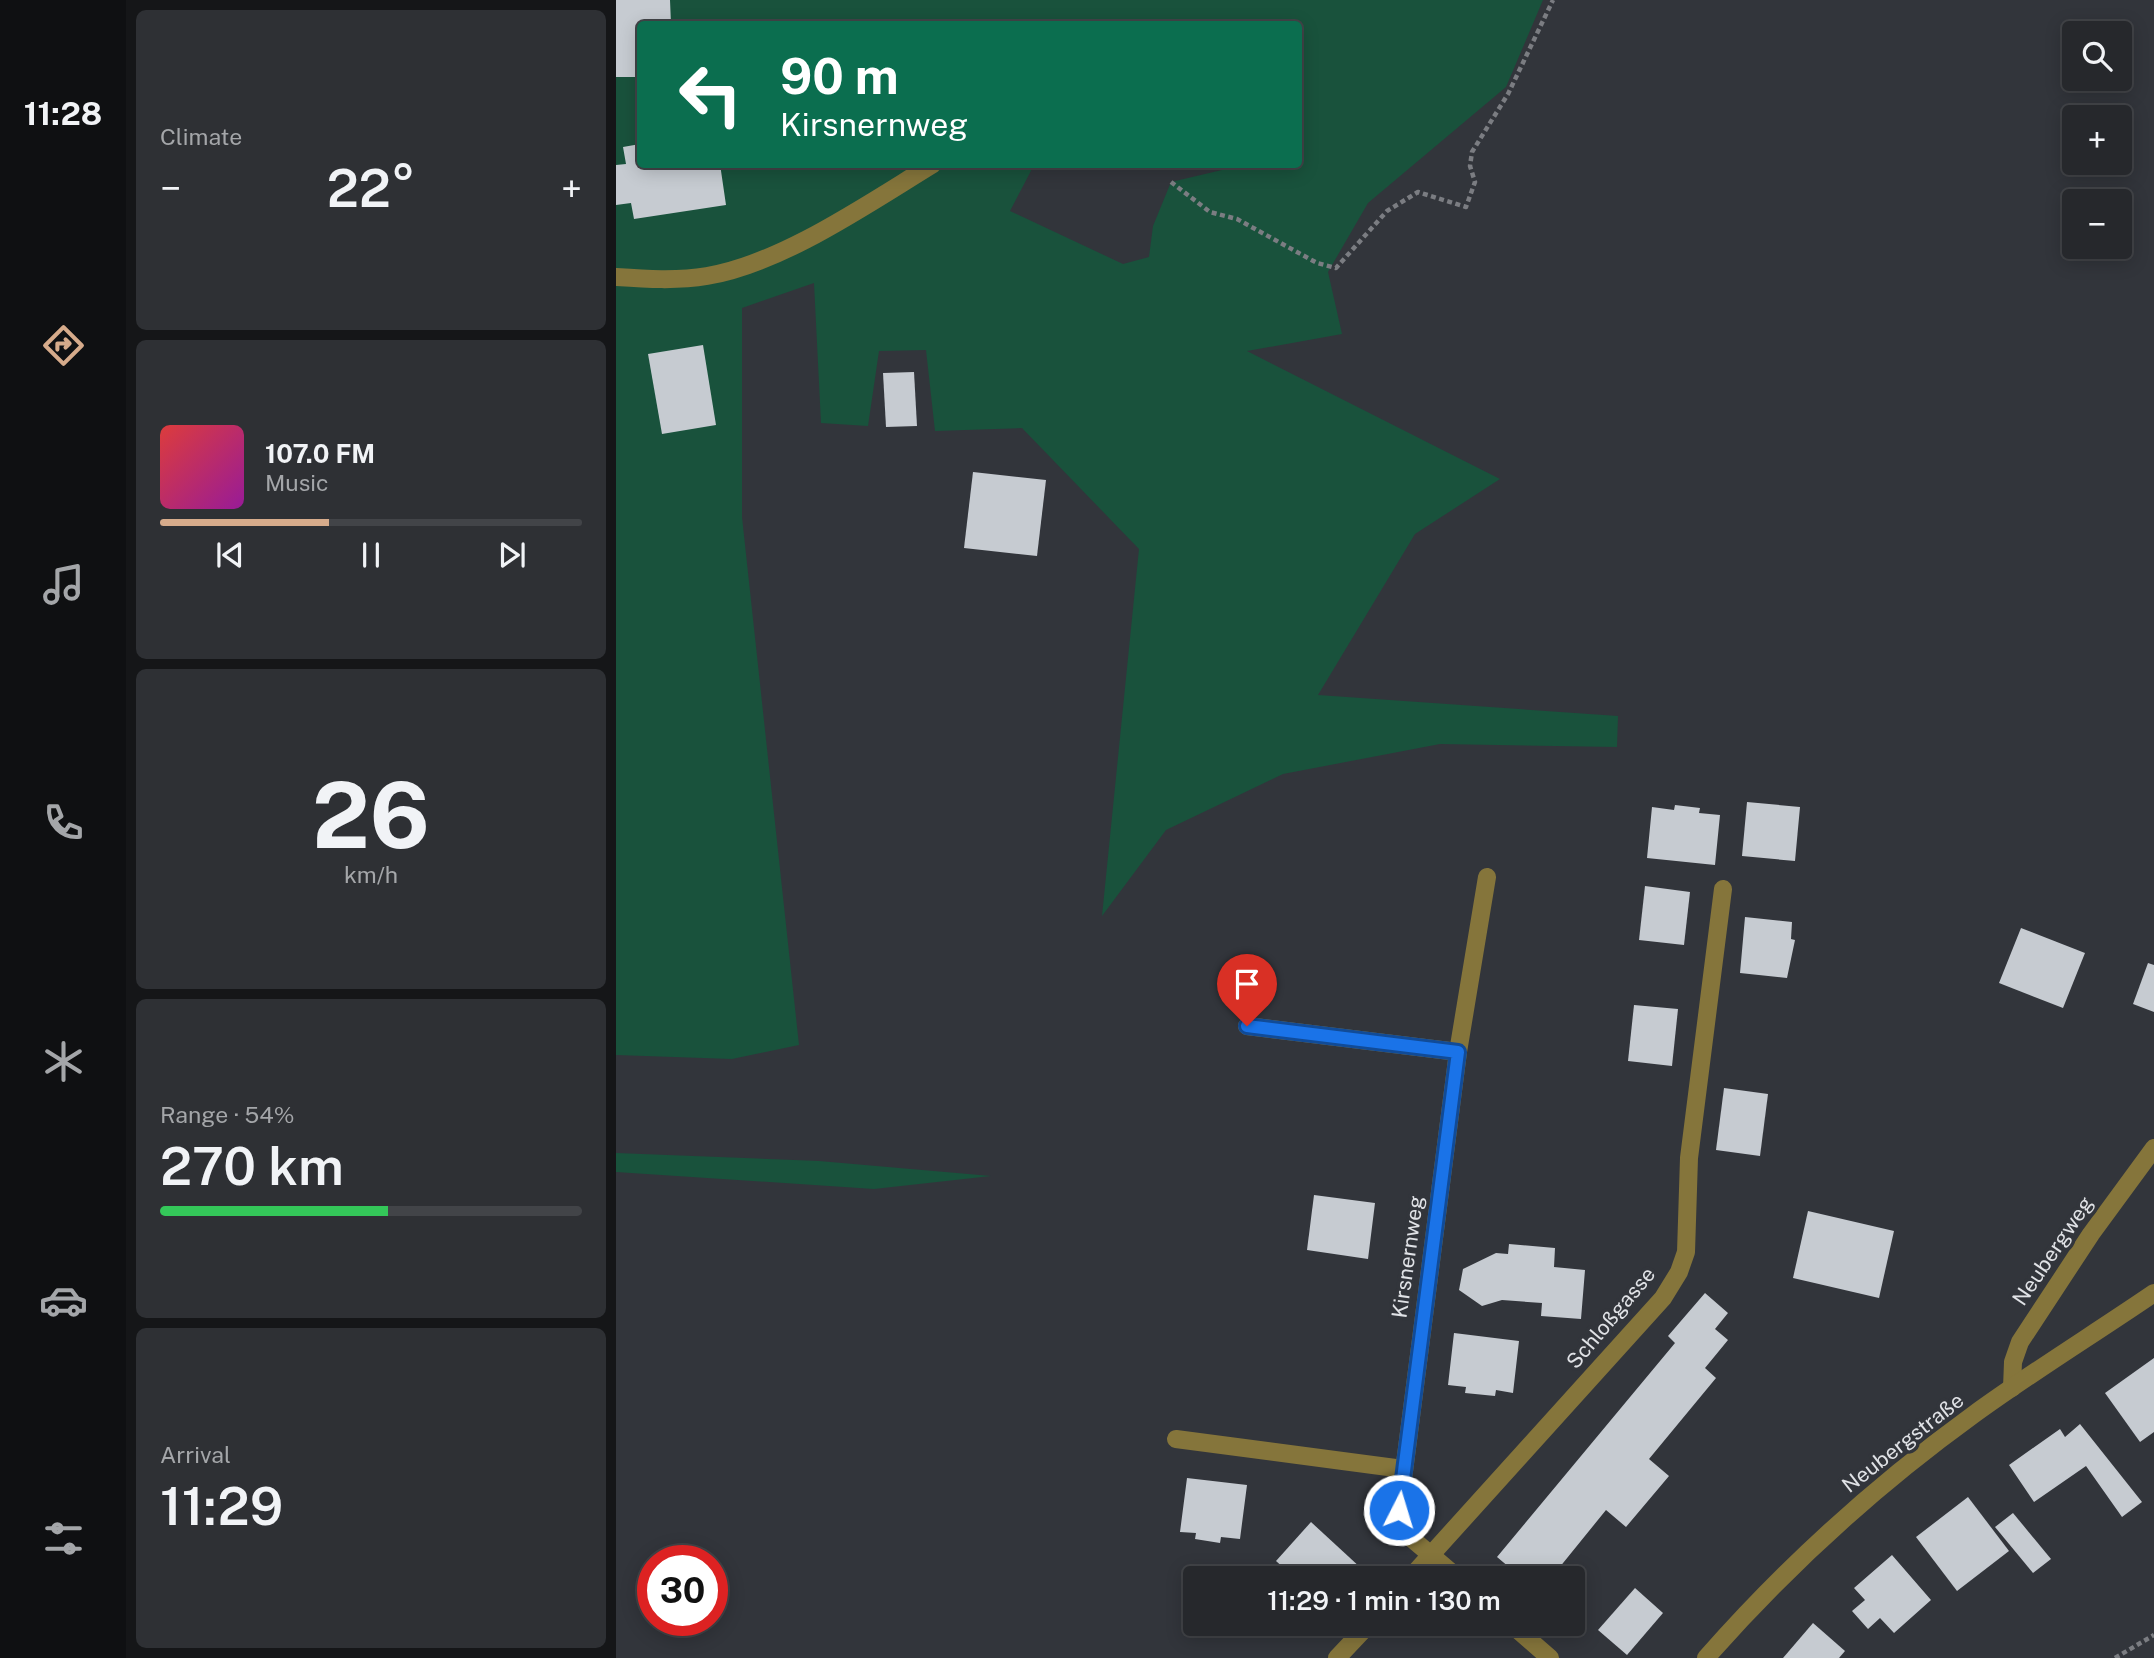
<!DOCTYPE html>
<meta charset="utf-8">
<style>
body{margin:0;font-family:"Public Sans",sans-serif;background:#2e3034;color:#f1f3f6;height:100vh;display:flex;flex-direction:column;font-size:26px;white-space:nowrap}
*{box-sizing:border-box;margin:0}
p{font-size:23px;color:#a4a6a9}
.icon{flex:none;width:38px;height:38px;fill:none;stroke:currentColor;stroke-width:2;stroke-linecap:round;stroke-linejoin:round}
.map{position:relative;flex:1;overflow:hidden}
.drawer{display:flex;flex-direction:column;gap:10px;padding:10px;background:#151618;width:490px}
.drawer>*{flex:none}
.banner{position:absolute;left:21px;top:21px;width:665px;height:147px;border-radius:7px;box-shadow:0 4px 18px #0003,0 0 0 2px #424448;background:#0b6e4f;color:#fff;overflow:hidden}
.controls{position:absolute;left:1446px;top:21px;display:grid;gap:14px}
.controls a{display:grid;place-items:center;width:70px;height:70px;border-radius:7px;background:#26282c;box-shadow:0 4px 18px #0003,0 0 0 2px #424448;font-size:35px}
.speed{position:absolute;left:21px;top:1545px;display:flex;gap:14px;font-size:35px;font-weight:700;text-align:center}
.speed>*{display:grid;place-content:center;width:91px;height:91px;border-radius:50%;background:#26282c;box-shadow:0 4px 18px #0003,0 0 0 2px #424448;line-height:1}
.speed .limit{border:10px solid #d22;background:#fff;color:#111}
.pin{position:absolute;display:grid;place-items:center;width:60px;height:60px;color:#fff;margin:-72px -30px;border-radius:50% 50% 50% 0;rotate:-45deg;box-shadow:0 0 7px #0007}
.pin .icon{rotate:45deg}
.me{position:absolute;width:77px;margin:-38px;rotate:5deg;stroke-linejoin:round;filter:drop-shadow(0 0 5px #0008)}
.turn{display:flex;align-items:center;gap:24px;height:147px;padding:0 28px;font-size:32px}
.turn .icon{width:91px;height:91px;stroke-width:2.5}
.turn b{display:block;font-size:49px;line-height:60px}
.big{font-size:52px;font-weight:600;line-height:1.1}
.drawer .card{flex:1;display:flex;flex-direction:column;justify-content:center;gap:10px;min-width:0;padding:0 24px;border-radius:10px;background:#2e3034}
.drawer .dial{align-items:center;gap:0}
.dial b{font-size:91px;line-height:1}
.song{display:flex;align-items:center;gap:21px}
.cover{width:84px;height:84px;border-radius:10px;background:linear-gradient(135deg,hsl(0 70% 55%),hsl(300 70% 35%))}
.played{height:7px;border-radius:4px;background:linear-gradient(90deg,#d6ab8b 40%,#424448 40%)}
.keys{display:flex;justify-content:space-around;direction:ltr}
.heat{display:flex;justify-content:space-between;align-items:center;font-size:38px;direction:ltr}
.charge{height:10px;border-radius:5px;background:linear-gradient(90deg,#34c759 54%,#424448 0)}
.trip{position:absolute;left:567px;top:1566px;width:402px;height:70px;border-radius:7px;background:#26282c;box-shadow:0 4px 18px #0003,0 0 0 2px #424448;font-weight:600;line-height:70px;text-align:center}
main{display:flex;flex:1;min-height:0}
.menu{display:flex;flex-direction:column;width:126px;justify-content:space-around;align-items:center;background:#0f1012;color:#a4a6a9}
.menu .icon{width:49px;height:49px}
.menu .on{color:#d6ab8b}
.menu b{font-size:32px;color:#f1f3f6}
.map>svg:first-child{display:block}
</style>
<main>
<nav class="menu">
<b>11:28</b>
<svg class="icon on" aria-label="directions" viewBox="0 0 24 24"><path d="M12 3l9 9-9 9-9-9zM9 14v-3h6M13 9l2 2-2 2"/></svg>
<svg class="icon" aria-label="music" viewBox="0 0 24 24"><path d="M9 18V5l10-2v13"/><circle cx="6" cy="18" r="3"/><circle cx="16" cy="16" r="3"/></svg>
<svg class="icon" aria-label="phone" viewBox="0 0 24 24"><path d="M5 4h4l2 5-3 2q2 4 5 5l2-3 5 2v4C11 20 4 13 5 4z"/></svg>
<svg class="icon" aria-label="climate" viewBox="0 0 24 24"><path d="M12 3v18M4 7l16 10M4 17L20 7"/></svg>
<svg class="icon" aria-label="car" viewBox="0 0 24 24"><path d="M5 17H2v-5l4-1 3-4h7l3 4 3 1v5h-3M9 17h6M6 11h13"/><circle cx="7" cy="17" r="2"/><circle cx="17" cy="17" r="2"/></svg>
<svg class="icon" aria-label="filters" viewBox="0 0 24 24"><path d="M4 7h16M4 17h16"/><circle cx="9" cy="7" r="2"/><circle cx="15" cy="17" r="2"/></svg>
</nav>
<section class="drawer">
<div class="card"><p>Climate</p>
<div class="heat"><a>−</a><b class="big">22°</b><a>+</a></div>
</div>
<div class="card">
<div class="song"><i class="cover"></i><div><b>107.0 FM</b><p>Music</p></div></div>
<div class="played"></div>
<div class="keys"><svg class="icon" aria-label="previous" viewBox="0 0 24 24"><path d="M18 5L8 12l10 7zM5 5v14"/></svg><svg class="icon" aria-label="pause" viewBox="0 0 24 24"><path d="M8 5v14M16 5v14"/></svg><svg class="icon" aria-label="next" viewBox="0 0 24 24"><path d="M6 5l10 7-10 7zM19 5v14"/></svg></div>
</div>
<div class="card dial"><b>26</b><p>km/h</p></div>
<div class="card"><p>Range · 54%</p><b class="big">270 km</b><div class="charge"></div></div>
<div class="card"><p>Arrival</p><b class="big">11:29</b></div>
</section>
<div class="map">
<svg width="1538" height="1658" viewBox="0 0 1538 1658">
<rect width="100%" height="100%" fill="#32353b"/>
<g fill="#19523c" fill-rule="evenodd">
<path d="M0 0H927L890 87 752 203 712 272 726 334 631 351 884 479 799 534 702 695 1002 716 1001 747 824 744 667 774 550 830 486 916 523 549 406 428 319 431 310 350 263 351 252 426 205 423 198 283 126 308V517L183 1045 116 1059 0 1055ZM24 24H682V164L610 165 606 170 555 182 537 226 533 257 507 264 394 211 418 165 24 164Z"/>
<polygon points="0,1153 203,1161 375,1176 258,1189 0,1172"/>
</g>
<g fill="#c6cbd1">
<polygon points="0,0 54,0 55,24 24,24 24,77 0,77"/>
<polygon points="24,144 24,164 104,164 110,205 18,219 15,203 0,205 0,165 10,164 7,147"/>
<polygon points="87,345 100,425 46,434 32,354"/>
<polygon points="298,372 301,426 270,427 267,373"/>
<polygon points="357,472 430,480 421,556 348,548"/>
<polygon points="1131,802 1184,807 1179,861 1126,856"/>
<polygon points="1059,805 1084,808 1083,813 1104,815 1099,865 1031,858 1036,807 1058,810"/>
<polygon points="1029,886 1074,892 1068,945 1023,940"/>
<polygon points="1129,917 1176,922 1175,939 1179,940 1171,978 1124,973"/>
<polygon points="1405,928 1469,953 1447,1008 1383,983"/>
<polygon points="1532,963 1538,965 1538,1012 1517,1004"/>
<polygon points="1018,1005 1062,1009 1056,1066 1012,1061"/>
<polygon points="1108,1088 1152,1094 1144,1156 1100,1150"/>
<polygon points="698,1195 759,1203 752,1259 691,1250"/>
<polygon points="1192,1211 1278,1231 1263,1298 1177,1278"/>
<polygon points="893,1244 939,1248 938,1267 969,1270 965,1319 925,1316 926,1303 886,1300 866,1306 843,1290 847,1269 880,1253 892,1254"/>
<polygon points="1089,1293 1112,1313 1099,1329 1112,1340 1089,1368 1100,1378 1033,1459 1053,1476 1010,1527 990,1510 943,1568 956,1578 906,1578 881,1557 1059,1343 1052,1336"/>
<polygon points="838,1333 903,1341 897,1393 880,1390 879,1396 849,1393 850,1387 832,1385"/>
<polygon points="1538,1358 1538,1432 1524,1442 1489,1393"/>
<polygon points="1464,1424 1526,1502 1506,1517 1470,1466 1418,1502 1393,1465 1444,1429 1449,1437"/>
<polygon points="571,1478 631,1485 624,1539 605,1537 604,1543 579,1539 580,1533 564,1532"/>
<polygon points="1352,1497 1393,1551 1341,1591 1300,1537"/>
<polygon points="1397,1513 1435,1559 1417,1573 1379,1527"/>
<polygon points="695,1522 746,1569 737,1578 679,1578 660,1561"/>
<polygon points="1276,1555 1315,1600 1278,1633 1264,1618 1252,1629 1236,1611 1249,1600 1238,1588"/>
<polygon points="1019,1588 1047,1613 1011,1655 982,1630"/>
<polygon points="1197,1623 1229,1651 1223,1658 1167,1658"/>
</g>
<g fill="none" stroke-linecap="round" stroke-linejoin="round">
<g stroke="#7b7d82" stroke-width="4.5" stroke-dasharray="5 3.5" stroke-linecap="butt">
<polyline points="555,182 594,212 621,219 701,263 720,268 771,211 802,192 850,207 859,182 854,166 856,152 892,94 937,0"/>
<polyline points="1499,1658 1538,1635"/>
</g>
<g stroke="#85753b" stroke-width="18">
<path d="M0 277C29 279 62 281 91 276 165 264 253 203 317 164"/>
<polyline points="631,1026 842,1052"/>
<polyline points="1396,1388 1397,1362 1404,1342 1475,1234 1538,1148"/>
<polyline points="560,1439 787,1469"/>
<polyline points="794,1578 1047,1298 1063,1272 1070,1252 1073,1158 1107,889"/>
<polyline points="842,1578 795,1538 783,1510 842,1052 871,877"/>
<polyline points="895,1624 934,1658"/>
<polyline points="721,1658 753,1624"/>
<path d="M1090 1658C1170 1567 1259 1486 1357 1415 1416 1372 1478 1334 1538 1293"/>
</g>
</g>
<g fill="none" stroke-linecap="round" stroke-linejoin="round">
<defs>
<polyline id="route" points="631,1026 842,1052 783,1510"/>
</defs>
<use href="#route" stroke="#114b97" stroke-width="18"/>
<use href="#route" stroke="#1a73e8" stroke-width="12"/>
</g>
<g text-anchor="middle" stroke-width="7" stroke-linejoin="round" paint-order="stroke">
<g font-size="21" fill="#e0e2e6" stroke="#32353b">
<text transform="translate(1437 1251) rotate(-56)" y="7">Neubergweg</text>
<text transform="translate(792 1257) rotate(-82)" y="7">Kirsnernweg</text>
<text transform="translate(995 1318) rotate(-50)" y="7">Schloßgasse</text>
<text transform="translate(1287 1443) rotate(-38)" y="7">Neubergstraße</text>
</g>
</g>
</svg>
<div class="controls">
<a><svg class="icon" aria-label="search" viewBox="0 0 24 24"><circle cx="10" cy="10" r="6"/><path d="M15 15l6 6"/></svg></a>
<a>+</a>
<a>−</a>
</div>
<div class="speed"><div class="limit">30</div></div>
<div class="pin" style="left:631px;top:1026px;background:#d93025"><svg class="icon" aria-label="arrive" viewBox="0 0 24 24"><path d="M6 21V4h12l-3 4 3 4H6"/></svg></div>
<svg class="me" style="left:783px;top:1510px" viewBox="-20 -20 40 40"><circle r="17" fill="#1a73e8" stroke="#fff" stroke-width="3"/><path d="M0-11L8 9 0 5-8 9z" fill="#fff"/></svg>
<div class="trip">11:29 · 1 min · 130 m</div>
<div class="banner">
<div class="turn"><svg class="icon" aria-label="left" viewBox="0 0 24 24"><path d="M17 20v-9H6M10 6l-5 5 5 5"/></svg><div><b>90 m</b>Kirsnernweg</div></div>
</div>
</div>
</main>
